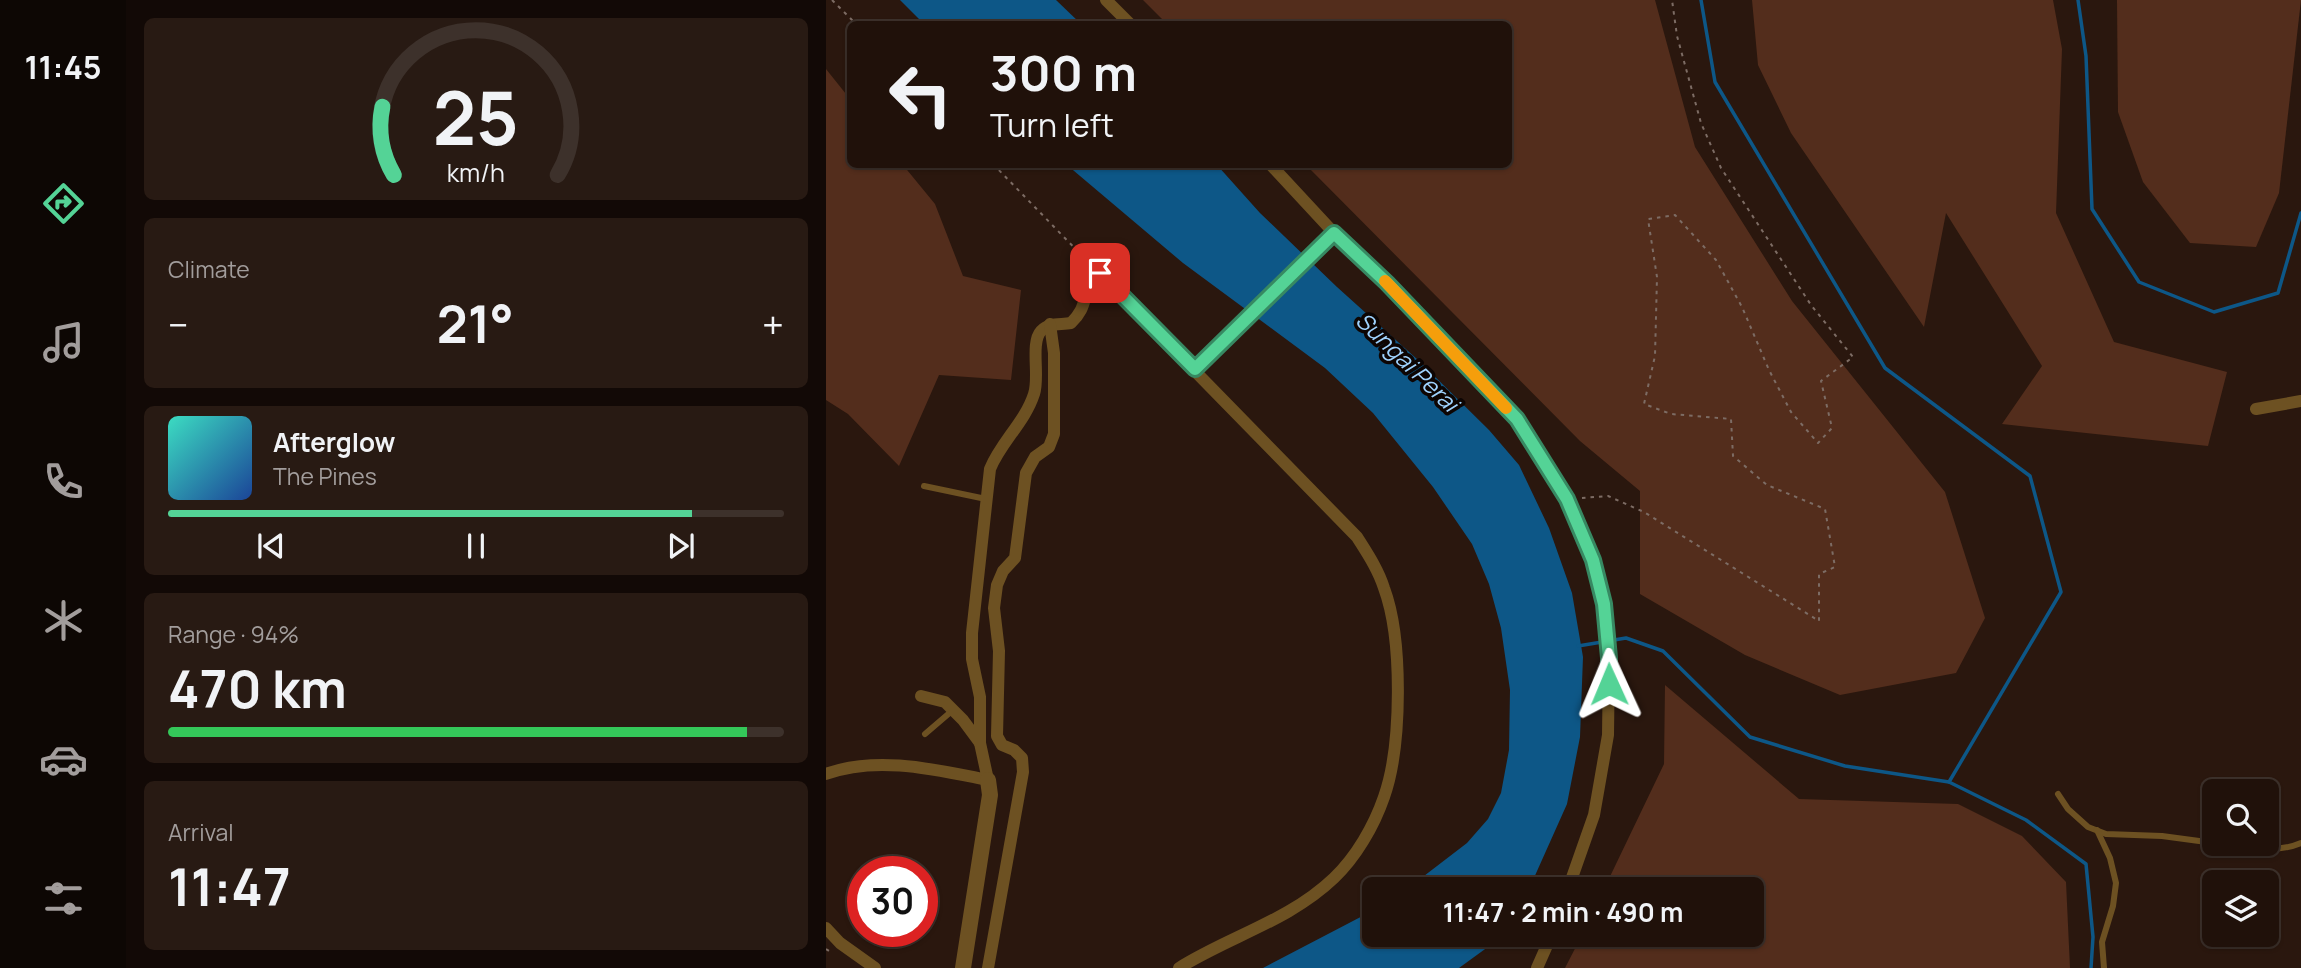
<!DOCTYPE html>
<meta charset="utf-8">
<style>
body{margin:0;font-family:Manrope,sans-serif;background:#281a13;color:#f1f3f6;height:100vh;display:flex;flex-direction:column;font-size:26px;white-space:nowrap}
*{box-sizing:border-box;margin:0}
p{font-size:23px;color:#a29d9c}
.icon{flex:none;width:38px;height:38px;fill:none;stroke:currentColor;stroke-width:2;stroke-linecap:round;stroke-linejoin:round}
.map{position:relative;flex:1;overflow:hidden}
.panel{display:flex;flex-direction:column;gap:18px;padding:18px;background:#120906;width:700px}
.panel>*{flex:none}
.banner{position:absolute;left:21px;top:21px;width:665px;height:147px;border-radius:10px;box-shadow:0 2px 5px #0004,0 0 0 2px #3d312b;background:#20110a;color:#f1f3f6;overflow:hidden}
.fabs{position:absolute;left:1376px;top:779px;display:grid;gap:14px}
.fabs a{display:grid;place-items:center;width:77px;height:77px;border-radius:10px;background:#20110a;box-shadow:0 2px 5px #0004,0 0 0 2px #3d312b;font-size:35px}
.speed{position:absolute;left:21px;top:856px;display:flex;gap:14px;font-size:35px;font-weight:700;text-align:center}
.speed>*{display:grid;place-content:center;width:91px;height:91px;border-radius:50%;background:#20110a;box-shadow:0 2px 5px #0004,0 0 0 2px #3d312b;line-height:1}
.speed .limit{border:10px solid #d22;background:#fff;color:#111}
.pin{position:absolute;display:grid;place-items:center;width:60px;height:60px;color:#fff;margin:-30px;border-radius:14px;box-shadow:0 4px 10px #0006}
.me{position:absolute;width:77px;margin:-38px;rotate:359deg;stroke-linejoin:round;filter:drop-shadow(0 0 5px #0008)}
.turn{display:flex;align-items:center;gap:24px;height:147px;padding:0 28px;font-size:32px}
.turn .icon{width:91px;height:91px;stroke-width:2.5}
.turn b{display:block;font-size:49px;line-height:60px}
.big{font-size:52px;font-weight:700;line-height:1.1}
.panel .card{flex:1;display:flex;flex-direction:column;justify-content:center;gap:10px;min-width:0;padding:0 24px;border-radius:10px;background:#281a13}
.panel .dial{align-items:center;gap:0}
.dial svg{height:182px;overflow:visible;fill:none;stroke:#3d312b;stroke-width:7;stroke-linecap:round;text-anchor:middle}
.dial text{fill:#f1f3f6;stroke:none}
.song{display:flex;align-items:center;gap:21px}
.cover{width:84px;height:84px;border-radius:10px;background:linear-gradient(135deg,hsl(170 70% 55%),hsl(220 70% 35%))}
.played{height:7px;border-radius:4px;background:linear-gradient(90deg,#54d396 85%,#3d312b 85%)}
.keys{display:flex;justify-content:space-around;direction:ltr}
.heat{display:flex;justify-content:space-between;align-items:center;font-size:38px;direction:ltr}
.charge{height:10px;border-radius:5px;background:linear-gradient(90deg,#34c759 94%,#3d312b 0)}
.trip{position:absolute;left:536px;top:877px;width:402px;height:70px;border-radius:10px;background:#20110a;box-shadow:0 2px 5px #0004,0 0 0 2px #3d312b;font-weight:700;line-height:70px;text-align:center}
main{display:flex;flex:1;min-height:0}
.menu{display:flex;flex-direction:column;width:126px;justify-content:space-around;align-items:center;background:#0d0704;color:#a29d9c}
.menu .icon{width:49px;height:49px}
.menu .selected{color:#54d396}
.menu b{font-size:32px;color:#f1f3f6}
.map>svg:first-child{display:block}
</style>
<main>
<nav class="menu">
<b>11:45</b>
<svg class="icon selected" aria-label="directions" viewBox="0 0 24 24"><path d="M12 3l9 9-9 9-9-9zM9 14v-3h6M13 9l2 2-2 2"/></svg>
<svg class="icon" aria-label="music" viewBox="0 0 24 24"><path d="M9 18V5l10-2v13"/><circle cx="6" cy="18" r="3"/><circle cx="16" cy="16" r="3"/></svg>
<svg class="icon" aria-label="phone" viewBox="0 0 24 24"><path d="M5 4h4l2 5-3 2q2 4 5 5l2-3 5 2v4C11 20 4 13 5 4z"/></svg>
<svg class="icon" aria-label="climate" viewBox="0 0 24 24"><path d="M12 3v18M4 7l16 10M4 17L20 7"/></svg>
<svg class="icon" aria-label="car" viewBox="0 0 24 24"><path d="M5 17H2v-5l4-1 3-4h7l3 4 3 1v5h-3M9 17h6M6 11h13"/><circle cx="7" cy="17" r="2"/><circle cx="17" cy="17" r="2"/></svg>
<svg class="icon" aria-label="filters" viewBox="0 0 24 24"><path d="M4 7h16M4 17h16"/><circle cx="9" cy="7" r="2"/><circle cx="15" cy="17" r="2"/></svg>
</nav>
<section class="panel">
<div class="card dial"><svg viewBox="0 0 100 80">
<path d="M14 69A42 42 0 1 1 86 69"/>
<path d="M14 69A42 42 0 0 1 9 39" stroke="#54d396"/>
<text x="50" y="56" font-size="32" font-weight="700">25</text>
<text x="50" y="72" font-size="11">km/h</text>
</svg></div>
<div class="card"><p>Climate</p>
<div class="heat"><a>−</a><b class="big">21°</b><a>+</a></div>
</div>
<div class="card">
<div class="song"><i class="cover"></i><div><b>Afterglow</b><p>The Pines</p></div></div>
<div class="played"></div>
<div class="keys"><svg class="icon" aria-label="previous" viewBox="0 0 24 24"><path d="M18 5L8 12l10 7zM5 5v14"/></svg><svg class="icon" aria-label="pause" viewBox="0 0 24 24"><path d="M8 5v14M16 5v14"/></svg><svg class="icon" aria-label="next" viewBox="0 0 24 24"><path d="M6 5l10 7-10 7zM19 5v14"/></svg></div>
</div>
<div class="card"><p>Range · 94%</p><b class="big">470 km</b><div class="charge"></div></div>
<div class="card"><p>Arrival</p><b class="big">11:47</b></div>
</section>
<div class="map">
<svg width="1475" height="968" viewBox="0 0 1475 968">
<rect width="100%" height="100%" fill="#2a170e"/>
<g fill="#532d1c">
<polygon points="317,0 829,0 869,147 966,301 1119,492 1159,618 1130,673 1014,695 919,655 814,594 814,491 754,441 480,165 682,164 682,24 341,24"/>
<polygon points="926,0 1227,0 1236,49 1230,213 1288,342 1401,372 1382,446 1176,424 1216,366 1120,213 1098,327 965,133 932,65"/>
<polygon points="1291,0 1475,0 1453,193 1430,247 1364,243 1317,182 1292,112"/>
<polygon points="0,69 24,99 24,164 77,165 109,204 137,276 195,290 185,380 113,375 73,466 22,414 0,400"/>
<polygon points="839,685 973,799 1132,804 1196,836 1240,882 1244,968 739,968 756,935 926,934 926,889 778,889 838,764"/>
</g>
<g fill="#0d5787">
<polygon points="74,0 230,0 255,24 98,24"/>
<polygon points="241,165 391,165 434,213 511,287 592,360 663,430 693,465 723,528 746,593 757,657 754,737 741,804 703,889 581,889 641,843 662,819 675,793 683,750 684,690 675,628 663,584 646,544 607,487 547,413 499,368 357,263"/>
<polygon points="548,910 548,934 673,935 666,944 633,968 437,968"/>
</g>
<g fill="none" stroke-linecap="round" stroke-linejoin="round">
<g stroke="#0d5787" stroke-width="3.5">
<polyline points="875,0 889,82 1059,368 1204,476 1235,592 1123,782 1200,820 1260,864 1267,937 1265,968"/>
<polyline points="1252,0 1260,56 1266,209 1313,282 1388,312 1452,293 1475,213"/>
<polyline points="752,646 800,638 837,651 924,737 1019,766 1123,782"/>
</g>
<g stroke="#7d6c64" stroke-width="2" stroke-dasharray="3.5 5" stroke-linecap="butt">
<polyline points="6,0 30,24"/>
<polyline points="167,164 265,265"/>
<polyline points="756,498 782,496 818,512 993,621 993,574 1009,567 999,509 941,485 907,456 905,419 845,414 818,404 829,356 831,277 822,219 849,215 890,260 916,307 943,370 965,412 992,443 1006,428 995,381 1027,357 985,305 895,168 875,123 851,36 846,0"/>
<polyline points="0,949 6,953"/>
</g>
<g stroke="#6d5122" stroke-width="6">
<polyline points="98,486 160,499"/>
<polyline points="99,734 127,710"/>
<polyline points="1232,794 1242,809 1262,827 1280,834 1336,836 1388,843"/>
<polyline points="1271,830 1284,858 1290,883 1287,906 1276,942 1278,968"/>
<path d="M1390 844C1417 847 1450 854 1475 843"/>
</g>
<g stroke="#6d5122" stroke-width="12">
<polyline points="280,0 304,24"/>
<polyline points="444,164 508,233 561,283 691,420 741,499 767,560 778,604 783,658 782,735 768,815 742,889"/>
<polyline points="369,369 508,233"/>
<polyline points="1430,409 1475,401"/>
<polyline points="95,696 119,702 137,720 154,743"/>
<path d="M0 774C51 755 111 770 162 780L154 743V697L146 659V633L164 469C175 442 199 422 208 394 214 377 204 343 215 331 223 322 234 325 245 323 264 305 254 293 273 273L531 537C541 553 552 569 558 588 577 639 576 746 558 797 548 826 530 857 508 878 463 921 404 936 353 968"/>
<polyline points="0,928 14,943 49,968"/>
<polyline points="162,968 197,772 196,758 188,750 176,745 171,736 173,651 168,608 171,585 177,571 189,558 200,473 209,457 223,447 228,434 228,353 224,324"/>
<polyline points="711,968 726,934"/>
</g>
<polyline stroke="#6d5122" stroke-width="16" points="137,968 164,795 162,780"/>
</g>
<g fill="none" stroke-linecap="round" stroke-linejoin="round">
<defs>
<polyline id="route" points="274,273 369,369 508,233 561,283 691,419 741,499 767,560 778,604 783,658 783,684"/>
</defs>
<use href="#route" stroke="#378962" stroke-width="18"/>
<use href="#route" stroke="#54d396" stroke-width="12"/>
<polyline stroke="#f59e0b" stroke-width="12" points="559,281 680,408"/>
</g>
<g text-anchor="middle" stroke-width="7" stroke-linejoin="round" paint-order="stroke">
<g font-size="23" font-style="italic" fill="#9fd2fd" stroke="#0d0503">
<text transform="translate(581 362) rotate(44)" y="8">Sungai Perai</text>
</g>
</g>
</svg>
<div class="fabs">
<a><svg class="icon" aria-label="search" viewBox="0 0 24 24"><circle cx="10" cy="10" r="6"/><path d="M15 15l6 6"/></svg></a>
<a><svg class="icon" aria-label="layers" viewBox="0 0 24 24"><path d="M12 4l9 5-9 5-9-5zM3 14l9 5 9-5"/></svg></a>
</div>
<div class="speed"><div class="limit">30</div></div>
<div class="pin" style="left:274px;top:273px;background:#d93025"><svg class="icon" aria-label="arrive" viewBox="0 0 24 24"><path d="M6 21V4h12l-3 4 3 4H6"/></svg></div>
<svg class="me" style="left:783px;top:684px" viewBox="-20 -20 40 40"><path d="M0-17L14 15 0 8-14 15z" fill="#54d396" stroke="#fff" stroke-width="4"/></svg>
<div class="trip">11:47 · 2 min · 490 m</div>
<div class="banner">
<div class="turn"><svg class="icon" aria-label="left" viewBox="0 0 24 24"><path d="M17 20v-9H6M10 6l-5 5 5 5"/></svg><div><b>300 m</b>Turn left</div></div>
</div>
</div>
</main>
